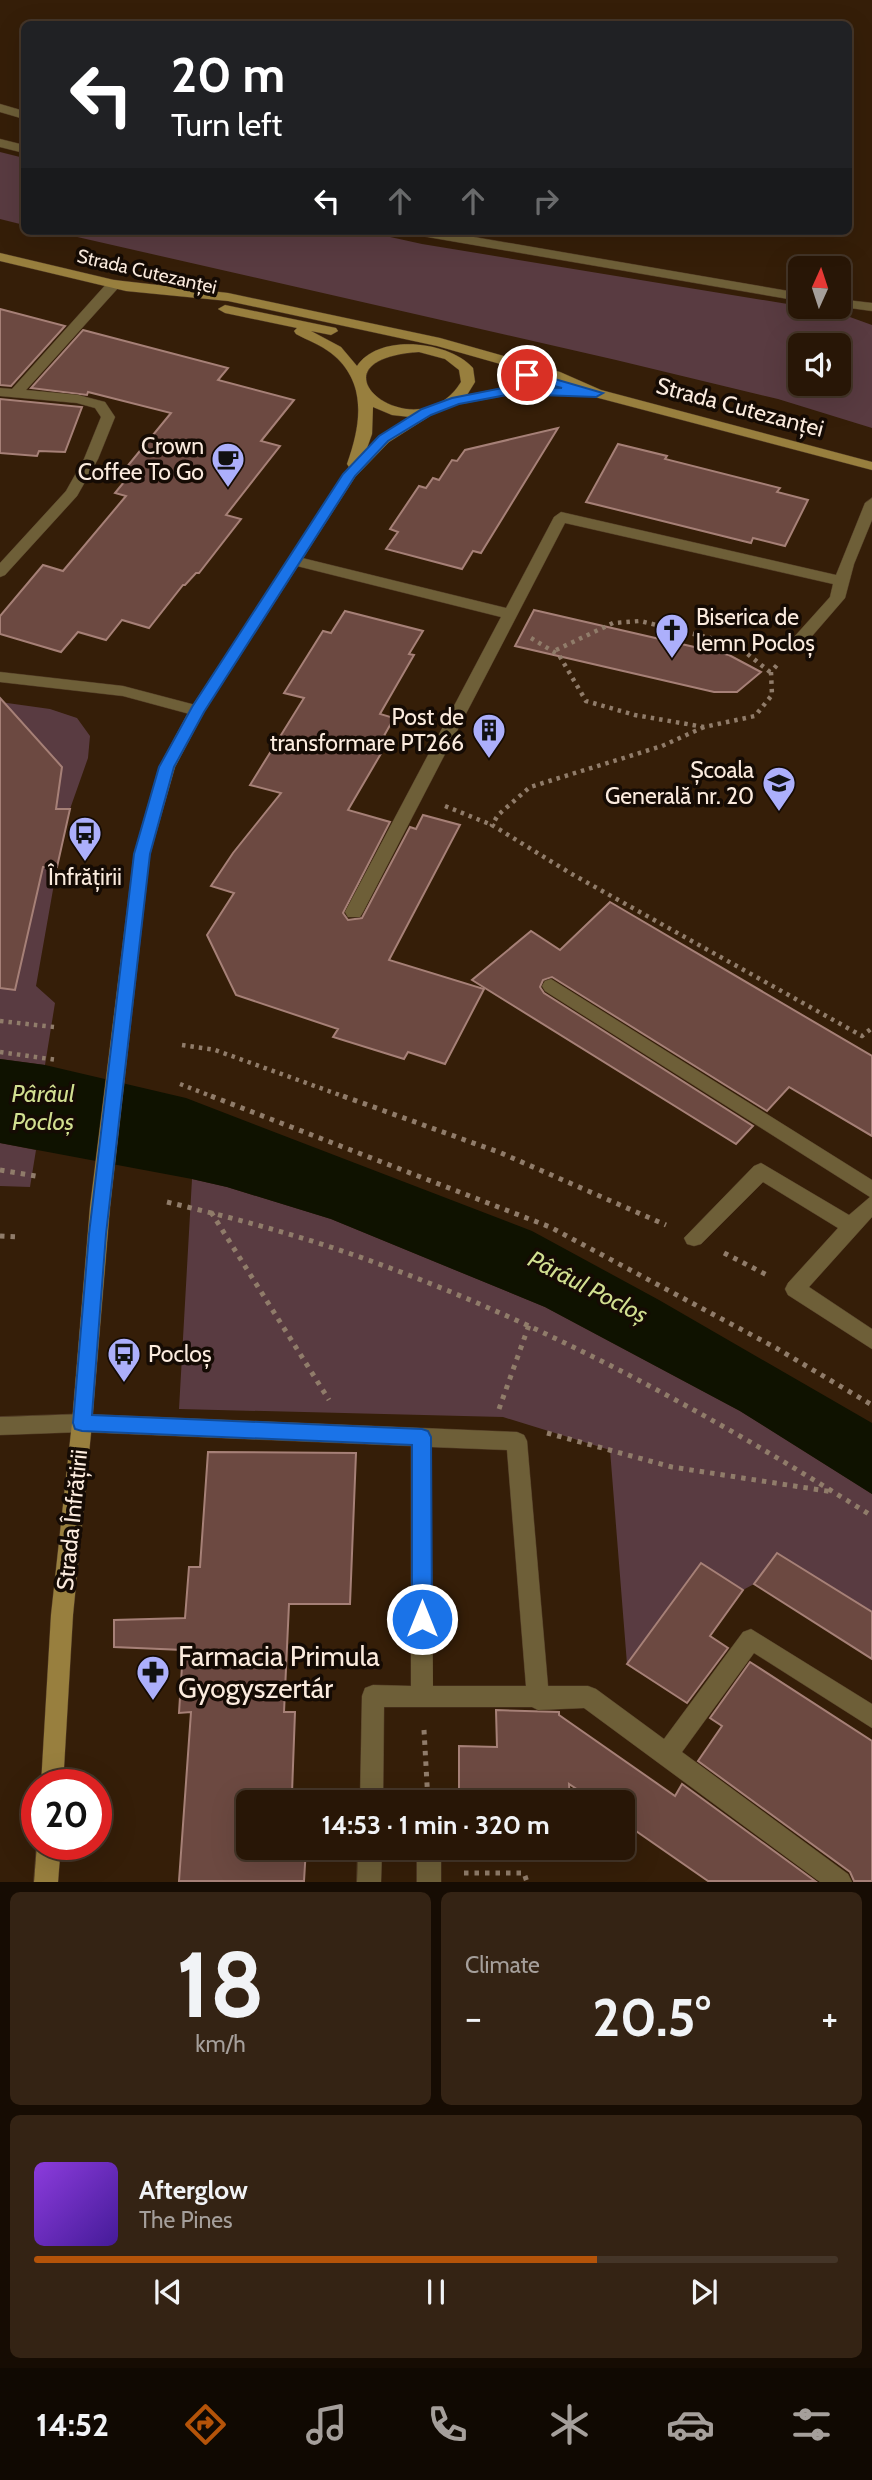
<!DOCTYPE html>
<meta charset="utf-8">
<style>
body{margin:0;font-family:Cabin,sans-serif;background:#342314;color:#f1f3f6;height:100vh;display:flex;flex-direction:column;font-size:26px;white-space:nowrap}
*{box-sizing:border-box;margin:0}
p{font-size:23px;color:#a59f9b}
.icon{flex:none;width:38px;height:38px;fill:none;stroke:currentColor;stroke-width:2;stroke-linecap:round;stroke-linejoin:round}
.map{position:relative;height:1882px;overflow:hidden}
.side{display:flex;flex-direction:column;gap:10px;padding:10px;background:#160c03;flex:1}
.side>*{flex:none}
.top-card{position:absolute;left:21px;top:21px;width:831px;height:214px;border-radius:10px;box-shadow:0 7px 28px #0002,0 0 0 2px #443528;background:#202124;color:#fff;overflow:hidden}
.needle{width:46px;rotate:3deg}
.tools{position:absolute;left:788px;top:256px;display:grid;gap:14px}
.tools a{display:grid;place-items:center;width:63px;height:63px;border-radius:10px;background:#281606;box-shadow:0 7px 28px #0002,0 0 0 2px #443528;font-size:35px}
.speed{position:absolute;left:21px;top:1769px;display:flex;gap:14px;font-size:35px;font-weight:700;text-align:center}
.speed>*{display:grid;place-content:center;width:91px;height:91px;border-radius:50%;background:#281606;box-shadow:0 7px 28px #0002,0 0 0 2px #443528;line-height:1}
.speed .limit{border:10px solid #d22;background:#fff;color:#111}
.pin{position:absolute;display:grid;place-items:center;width:60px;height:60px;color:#fff;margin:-30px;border:4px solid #fff;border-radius:50%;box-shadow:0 2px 7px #0007}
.me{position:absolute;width:77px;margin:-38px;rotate:0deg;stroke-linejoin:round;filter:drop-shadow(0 0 5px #0008)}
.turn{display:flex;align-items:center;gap:24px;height:147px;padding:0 35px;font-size:32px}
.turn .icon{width:91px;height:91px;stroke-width:2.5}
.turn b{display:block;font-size:49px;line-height:60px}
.lanes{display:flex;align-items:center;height:66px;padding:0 35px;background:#0003;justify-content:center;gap:35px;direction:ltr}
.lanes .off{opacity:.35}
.big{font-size:52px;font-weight:700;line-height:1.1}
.side .card{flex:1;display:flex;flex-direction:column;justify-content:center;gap:10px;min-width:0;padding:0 24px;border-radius:10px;background:#342314}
.side .dial{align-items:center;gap:0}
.dial b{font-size:91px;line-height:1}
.song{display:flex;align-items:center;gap:21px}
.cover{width:84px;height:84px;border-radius:10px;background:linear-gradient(135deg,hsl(270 70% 55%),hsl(260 70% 35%))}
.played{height:7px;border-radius:4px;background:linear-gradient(90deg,#b45309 70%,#443528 70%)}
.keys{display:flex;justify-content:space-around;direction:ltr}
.heat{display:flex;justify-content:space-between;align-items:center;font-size:38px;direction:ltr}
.side .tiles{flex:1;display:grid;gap:10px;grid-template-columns:1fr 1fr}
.card:last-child{grid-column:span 2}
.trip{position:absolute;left:236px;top:1790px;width:399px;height:70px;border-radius:10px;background:#281606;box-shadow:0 7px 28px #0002,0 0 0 2px #443528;font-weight:700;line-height:70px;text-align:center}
.tab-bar{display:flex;height:112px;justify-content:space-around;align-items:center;background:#100902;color:#a59f9b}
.tab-bar .icon{width:49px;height:49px}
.tab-bar .current{color:#b45309}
.tab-bar b{font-size:32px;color:#f1f3f6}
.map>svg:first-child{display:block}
</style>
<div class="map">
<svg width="872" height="1882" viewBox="0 0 872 1882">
<rect width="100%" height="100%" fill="#351e08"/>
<g fill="#593b41" fill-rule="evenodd">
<polygon points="0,152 24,158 24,225 0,219"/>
<path d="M51 231H363L422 244 836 312 872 325V428L778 399 616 360ZM800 345H838V383H800Z"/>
<polygon points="0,702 50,709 77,718 90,736 88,758 70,809 56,809 62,767 9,708 0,708"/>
<polygon points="43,867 57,867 36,986 55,1003 45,1065 0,1059 0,943"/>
<polygon points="0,1143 36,1150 30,1187 0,1186"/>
<polygon points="192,1179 227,1187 331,1219 545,1307 740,1411 872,1494 872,1612 777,1553 754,1584 743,1590 701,1563 627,1664 610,1450 503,1417 179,1409"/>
</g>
<polygon fill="#0f1200" points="0,1059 45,1065 186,1098 532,1231 659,1300 872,1423 872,1494 740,1411 545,1307 331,1219 227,1187 192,1179 0,1143"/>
<g fill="#6c4941" stroke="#a68077" stroke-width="2">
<polygon points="0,309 65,326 11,386 0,385"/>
<polygon points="83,330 228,368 218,380 294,400 261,441 280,446 226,515 241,519 199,573 196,573 185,585 183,585 149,628 122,620 106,640 78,632 61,652 0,634 0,616 43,565 63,571 126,496 115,493 129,476 121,474 171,413 88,392 87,395 31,388"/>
<polygon points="0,399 82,407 65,452 39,451 37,456 0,453"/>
<polygon points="558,428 481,553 473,551 462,569 386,549 398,532 390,529 419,486 426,488 433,478 439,480 452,460 457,461 465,450"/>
<polygon points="618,444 667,456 665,459 780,488 777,492 808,500 785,546 753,538 751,543 586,502"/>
<polygon points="534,610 729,655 761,672 737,692 714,692 515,646"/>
<polygon points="345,611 423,631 409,654 414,655 380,714 394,718 380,743 386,745 348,810 390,822 343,913 348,920 362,918 410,827 416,829 423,815 460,825 389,960 484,989 445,1064 408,1052 404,1059 333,1037 338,1029 236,995 207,935 234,893 211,886 233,853 281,793 250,785 304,698 284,693 323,631 331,633"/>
<polygon points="0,698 62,767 56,809 70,809 57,867 43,867 15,990 0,988"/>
<polygon points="610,902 872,1056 872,1136 789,1087 767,1111 552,977 543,980 540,987 544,993 753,1126 736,1144 472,980 531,931 560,950"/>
<polygon points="208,1452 356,1453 350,1604 289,1604 284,1712 295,1712 292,1793 308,1793 307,1802 248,1802 248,1848 306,1848 304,1881 179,1881 191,1712 179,1713 183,1650 114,1647 114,1620 185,1618 189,1567 200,1567"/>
<polygon points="777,1553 872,1612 872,1659 754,1584"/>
<polygon points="701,1563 743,1590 710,1636 728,1648 687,1703 627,1664"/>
<polygon points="750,1662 872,1741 872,1881 854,1881 850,1872 698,1761 722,1726 710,1718"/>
<polygon points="496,1710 559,1712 559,1715 675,1796 682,1784 815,1881 708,1881 623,1822 623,1802 596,1802 569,1784 570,1802 459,1802 459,1746 497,1747"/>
<rect x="515" y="1848" width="56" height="6"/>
</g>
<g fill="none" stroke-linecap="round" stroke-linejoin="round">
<defs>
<g id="lane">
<polygon points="872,498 872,520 854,564 845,598 800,650 794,651 786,646 830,597 833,584 565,523 363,912 360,917 348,917 345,912 501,617 289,564 286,561 289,558 294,556 506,608 554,517 561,512 836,575 865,503"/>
<polygon points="551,979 872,1180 872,1217 809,1287 872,1329 872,1349 788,1295 785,1289 788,1283 838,1228 763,1182 701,1244 694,1246 687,1244 684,1238 754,1166 761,1163 849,1215 870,1197 545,991 542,986 545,981"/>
<path d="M82 1414 517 1432 524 1435 527 1441 548 1686H588L596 1689 664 1739 743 1632 751 1629 872 1704V1728L754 1653 682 1752 848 1874 852 1882H820L584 1708 538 1710 532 1707H384L383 1802H360L362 1696 365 1688 373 1685 411 1686V1446L82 1432 75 1429 72 1423 75 1417ZM431 1447 507 1450 526 1686H433Z"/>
<polygon points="358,1848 382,1848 381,1882 357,1882"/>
<rect x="417" y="1848" width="24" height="34"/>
</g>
<g id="street">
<polygon points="0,104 24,111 24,119 0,112"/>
<polygon points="0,139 24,145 24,153 0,147"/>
<polygon points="410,231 439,231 800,293 800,301 416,235"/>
<polygon points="114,280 119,281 119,287 26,390 78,395 105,402 115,417 98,459 77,496 5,575 0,577 0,563 66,491 84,459 101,417 95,408 77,403 0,396 0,388 12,389 109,281"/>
<polygon points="838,299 872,303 872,311 835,306 838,306"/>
<polygon points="0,672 123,686 203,707 205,711 197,716 123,696 0,682"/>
<polygon points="82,1414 89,1417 92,1423 89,1429 82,1432 0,1435 0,1417"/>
</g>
<g id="secondary">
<path d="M0 253 114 280 228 293 440 338 560 372 601 390 872 462V470L591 396 512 394 455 405 433 414 389 442 355 477 204 712 175 767 150 854 110 1207 92 1423 73 1615 63 1785H41L51 1615 72 1423 90 1207 134 854 159 767 189 711 349 467 347 464C361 425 368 382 331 353 321 345 307 340 296 334L294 331 297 328 225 313 218 309 225 305 336 328 338 331 331 335 311 331 341 347 357 366C379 333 449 341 473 368L475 382 467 395 512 386 574 388 550 378 437 346 228 301 126 291 0 261ZM419 352 445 359 459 370 461 382C416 455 298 360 419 352ZM373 407 392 415 410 417 379 436 367 448 372 434Z"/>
<polygon points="37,1844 61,1844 58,1882 34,1882"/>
</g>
</defs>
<use href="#lane" stroke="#513b26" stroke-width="1"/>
<use href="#street" stroke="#513b26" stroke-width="1"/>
<use href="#secondary" stroke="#513b26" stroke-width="1"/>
<g stroke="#907c6a" stroke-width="4.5" stroke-dasharray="3.5 5" stroke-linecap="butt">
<polyline points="531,638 559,655 586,701 635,715 704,727 755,716 772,695 771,672 777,665"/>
<polyline points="556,650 613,623 640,621 735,644 770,672"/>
<polyline points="704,727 662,746 530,787 498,815 492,825 570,873 862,1036 872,1028"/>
<polyline points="445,806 492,825"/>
<polyline points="0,1021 54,1027"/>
<polyline points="182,1045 215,1050 348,1098"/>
<polyline points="0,1052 57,1060"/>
<polyline points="180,1084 216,1098"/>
</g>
<g stroke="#907c6a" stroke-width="5" stroke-dasharray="4.5 6" stroke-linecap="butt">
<polyline points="211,1096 550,1227 776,1348 872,1405"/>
<polyline points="343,1096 501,1153 666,1225"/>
<polyline points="0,1170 36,1176"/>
<path d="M167 1202C229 1217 291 1233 351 1254 536 1318 707 1412 872 1516"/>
<polyline points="211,1212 329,1400"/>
<polyline points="0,1236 20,1237"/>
<polyline points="724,1253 767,1275"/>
<polyline points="499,1409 529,1325"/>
<polyline points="547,1433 672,1467 833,1492"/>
<polyline points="424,1730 428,1802"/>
<polyline points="464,1873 524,1873 527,1882"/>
</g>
<use href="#lane" fill="#6e5f38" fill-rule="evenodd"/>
<use href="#street" fill="#6e5f38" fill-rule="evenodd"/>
<use href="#secondary" fill="#987f3e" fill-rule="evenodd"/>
</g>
<polygon fill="#1a73e8" stroke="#114b97" stroke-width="2" points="527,371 603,393 596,397 512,394 459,404 431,415 388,441 355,476 204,712 174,767 150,854 106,1234 92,1415 422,1429 428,1431 431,1437 432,1619 429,1625 422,1628 415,1625 412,1619 412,1445 82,1431 75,1429 73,1423 89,1234 134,854 159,767 192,707 343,474 379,436 422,409 452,398 512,386 562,388 522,378 520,375"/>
<defs>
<symbol id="cafe-pin" viewBox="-11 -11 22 30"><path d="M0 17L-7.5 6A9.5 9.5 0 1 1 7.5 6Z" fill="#acaffb" stroke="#150b04"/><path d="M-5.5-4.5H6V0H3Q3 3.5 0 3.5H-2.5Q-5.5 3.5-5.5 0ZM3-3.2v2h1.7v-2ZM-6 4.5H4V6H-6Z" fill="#111"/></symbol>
<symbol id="church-pin" viewBox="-11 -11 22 30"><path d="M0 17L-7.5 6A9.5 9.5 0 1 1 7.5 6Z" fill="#acaffb" stroke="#150b04"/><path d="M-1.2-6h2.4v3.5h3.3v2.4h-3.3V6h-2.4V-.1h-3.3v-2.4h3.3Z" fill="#111"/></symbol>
<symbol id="building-pin" viewBox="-11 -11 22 30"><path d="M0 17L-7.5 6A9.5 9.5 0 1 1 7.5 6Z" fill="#acaffb" stroke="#150b04"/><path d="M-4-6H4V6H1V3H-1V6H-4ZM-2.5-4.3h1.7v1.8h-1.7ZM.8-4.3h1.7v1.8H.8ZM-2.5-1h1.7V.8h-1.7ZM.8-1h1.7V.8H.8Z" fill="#111"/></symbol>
<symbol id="school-pin" viewBox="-11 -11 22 30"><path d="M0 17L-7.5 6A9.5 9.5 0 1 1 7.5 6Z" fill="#acaffb" stroke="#150b04"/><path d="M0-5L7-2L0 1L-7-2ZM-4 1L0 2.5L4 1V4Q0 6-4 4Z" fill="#111"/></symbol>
<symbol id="bus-pin" viewBox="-11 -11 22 30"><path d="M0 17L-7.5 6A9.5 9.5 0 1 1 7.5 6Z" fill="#acaffb" stroke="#150b04"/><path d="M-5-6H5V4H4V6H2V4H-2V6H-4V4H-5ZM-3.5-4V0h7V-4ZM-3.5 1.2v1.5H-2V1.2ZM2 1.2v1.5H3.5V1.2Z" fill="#111"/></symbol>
<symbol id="pharmacy-pin" viewBox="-11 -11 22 30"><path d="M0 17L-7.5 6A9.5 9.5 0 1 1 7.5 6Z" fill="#acaffb" stroke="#150b04"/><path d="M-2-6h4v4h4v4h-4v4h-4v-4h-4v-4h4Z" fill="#111"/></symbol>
</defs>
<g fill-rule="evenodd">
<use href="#cafe-pin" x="209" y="440" width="38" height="52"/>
<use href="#church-pin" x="653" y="611" width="38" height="52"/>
<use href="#building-pin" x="470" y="711" width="38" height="52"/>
<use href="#school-pin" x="760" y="764" width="38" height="52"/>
<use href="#bus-pin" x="66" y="814" width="38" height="52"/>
<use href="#bus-pin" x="105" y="1335" width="38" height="52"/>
<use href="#pharmacy-pin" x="134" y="1653" width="38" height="52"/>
</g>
<g text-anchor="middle" stroke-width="7" stroke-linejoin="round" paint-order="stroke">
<g font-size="19" fill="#fbebde" stroke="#150b04">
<text transform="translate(147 271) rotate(13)" y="7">Strada Cutezanței</text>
</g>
<g font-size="23" fill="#fbebde" stroke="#150b04">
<text transform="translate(740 407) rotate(15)" y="8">Strada Cutezanței</text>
<text transform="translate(72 1520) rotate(-84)" y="8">Strada Înfrățirii</text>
</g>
<g font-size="23" fill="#fbebde" stroke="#150b04" text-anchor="end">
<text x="204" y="454">Crown<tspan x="204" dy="26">Coffee To Go</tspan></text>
<text x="696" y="625" text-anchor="start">Biserica de<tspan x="696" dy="26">lemn Pocloș</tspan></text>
<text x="464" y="725">Post de<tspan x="464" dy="26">transformare PT266</tspan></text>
<text x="754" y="778">Școala<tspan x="754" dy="26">Generală nr. 20</tspan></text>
<text x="85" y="885" text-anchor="middle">Înfrățirii</text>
<text x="148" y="1362" text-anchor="start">Pocloș</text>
</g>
<g font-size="24" font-style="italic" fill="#d1df90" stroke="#150b04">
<text x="43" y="1102">Pârâul<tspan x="43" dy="28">Pocloș</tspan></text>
<text transform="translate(588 1287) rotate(27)" y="8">Pârâul Pocloș</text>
</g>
<g font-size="28" fill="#fbebde" stroke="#150b04" text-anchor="start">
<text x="178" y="1666">Farmacia Primula<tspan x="178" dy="32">Gyogyszertár</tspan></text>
</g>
</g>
</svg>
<div class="tools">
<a><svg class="needle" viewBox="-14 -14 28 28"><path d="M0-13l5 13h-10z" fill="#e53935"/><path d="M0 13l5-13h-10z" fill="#a59f9b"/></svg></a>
<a><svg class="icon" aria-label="sound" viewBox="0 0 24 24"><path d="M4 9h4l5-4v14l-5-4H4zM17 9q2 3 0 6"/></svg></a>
</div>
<div class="speed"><div class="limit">20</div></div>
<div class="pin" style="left:527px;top:375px;background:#d93025"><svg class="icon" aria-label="arrive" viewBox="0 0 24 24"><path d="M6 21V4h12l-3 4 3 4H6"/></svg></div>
<svg class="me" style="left:422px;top:1619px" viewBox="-20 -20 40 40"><circle r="17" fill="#1a73e8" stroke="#fff" stroke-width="3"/><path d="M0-11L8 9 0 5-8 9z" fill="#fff"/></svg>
<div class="trip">14:53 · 1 min · 320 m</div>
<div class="top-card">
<div class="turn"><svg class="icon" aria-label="left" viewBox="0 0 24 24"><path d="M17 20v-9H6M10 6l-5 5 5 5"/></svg><div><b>20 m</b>Turn left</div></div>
<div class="lanes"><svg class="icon" aria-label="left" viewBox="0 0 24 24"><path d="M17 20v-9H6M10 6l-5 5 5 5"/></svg><svg class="icon off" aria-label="ahead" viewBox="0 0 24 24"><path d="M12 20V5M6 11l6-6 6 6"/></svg><svg class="icon off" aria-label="ahead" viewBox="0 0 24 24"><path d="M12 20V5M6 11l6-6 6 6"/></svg><svg class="icon off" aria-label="right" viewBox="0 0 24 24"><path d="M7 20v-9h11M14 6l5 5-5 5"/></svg></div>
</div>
</div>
<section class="side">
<div class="tiles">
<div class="card dial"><b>18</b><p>km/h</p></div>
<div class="card"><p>Climate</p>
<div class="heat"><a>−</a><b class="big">20.5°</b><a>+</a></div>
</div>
<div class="card">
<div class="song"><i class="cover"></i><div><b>Afterglow</b><p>The Pines</p></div></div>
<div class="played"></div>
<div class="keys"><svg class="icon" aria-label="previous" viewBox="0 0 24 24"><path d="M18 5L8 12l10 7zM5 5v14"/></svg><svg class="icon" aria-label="pause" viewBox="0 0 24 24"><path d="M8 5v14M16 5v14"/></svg><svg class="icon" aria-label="next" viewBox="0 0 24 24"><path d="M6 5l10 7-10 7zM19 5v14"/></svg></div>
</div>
</div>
</section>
<nav class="tab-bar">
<b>14:52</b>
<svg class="icon current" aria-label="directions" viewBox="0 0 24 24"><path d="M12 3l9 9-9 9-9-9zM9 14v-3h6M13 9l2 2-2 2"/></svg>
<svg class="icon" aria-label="music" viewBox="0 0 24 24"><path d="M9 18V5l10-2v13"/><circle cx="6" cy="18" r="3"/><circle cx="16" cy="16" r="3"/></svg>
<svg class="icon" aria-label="phone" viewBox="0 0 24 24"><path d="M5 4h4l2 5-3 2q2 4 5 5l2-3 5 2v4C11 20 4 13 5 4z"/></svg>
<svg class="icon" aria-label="climate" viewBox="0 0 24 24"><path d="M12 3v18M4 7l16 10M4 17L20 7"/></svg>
<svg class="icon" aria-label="car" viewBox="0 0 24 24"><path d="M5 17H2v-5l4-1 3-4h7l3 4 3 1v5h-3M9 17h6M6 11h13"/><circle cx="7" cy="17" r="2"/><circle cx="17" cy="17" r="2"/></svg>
<svg class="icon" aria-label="filters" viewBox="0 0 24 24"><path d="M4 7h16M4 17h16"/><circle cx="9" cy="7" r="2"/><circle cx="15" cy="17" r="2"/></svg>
</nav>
